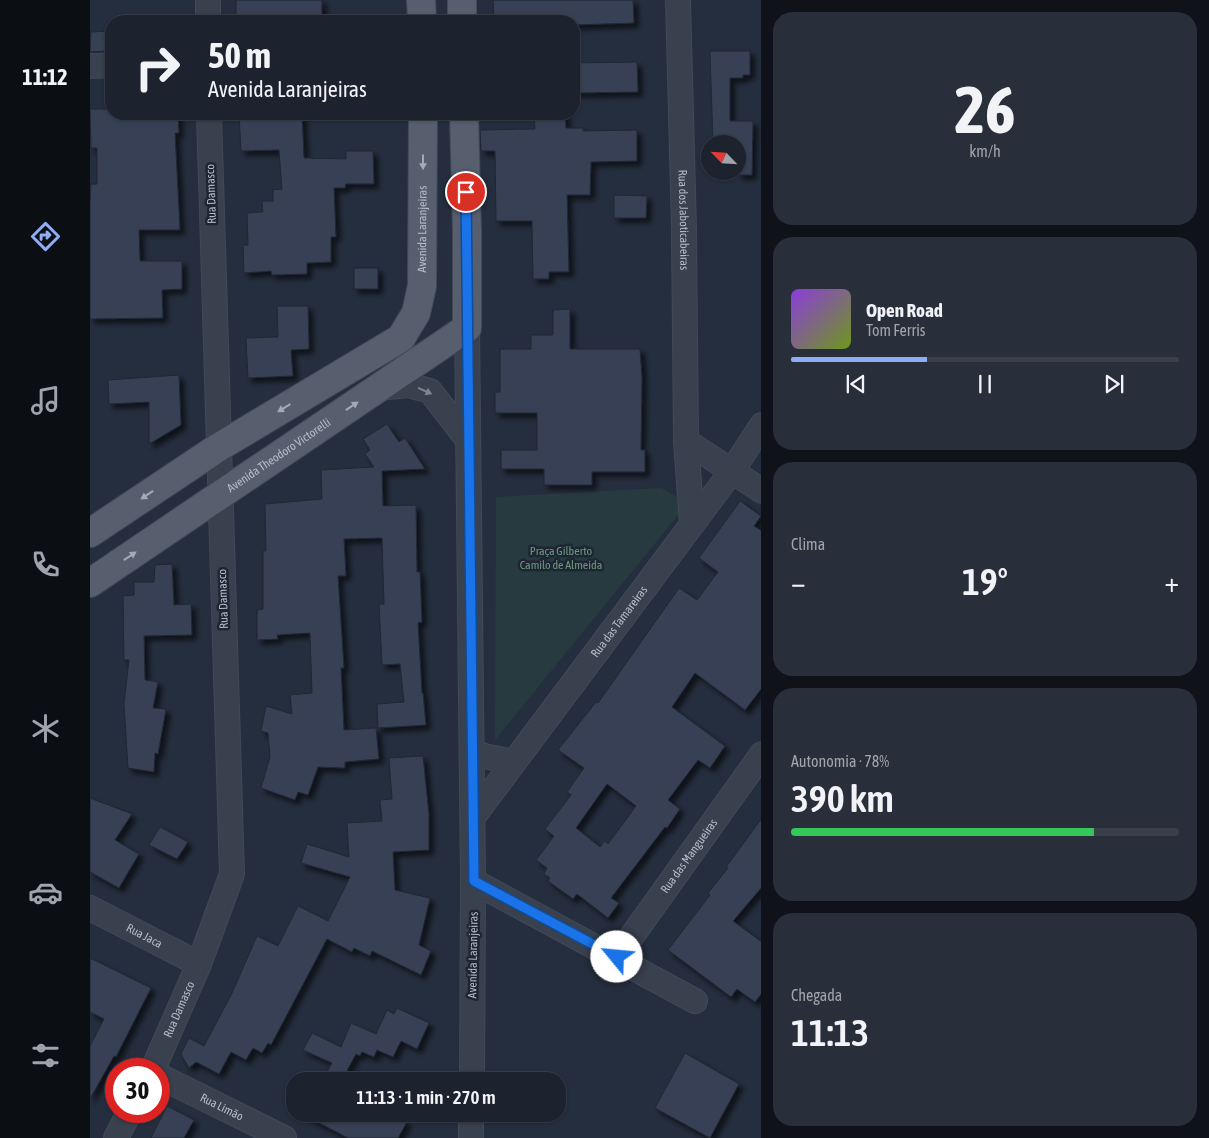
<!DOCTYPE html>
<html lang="pt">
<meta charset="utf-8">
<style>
body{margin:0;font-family:"Asap Condensed",sans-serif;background:#292f3a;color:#f1f3f6;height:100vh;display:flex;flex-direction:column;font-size:19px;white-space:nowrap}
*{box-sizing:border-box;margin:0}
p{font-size:16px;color:#a0a4aa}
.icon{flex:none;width:28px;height:28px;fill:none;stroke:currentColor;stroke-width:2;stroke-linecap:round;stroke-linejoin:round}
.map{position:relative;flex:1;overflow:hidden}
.side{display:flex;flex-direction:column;gap:12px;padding:12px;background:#0f1319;width:448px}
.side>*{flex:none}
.guide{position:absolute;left:15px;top:15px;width:475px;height:105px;border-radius:20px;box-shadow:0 1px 4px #0004,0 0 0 1px #3a3f4a;background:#1c222e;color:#f1f3f6;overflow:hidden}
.needle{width:32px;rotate:295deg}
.tools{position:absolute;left:611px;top:135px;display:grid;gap:10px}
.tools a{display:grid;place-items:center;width:45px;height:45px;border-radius:50%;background:#1c222e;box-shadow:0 1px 4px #0004,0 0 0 1px #3a3f4a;font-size:25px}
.speed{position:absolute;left:15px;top:1058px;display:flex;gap:10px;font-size:25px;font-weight:700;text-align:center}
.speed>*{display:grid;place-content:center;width:65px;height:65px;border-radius:50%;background:#1c222e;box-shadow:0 1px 4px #0004,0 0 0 1px #3a3f4a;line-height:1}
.speed .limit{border:8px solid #d22;background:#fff;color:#111}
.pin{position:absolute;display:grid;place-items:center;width:42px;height:42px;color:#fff;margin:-21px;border:2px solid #fff;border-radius:50%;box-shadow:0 1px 5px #0007}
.me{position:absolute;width:55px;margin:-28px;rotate:298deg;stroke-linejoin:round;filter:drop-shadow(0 0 4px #0008)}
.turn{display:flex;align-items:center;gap:18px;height:105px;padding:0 20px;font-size:22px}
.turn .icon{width:65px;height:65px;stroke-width:2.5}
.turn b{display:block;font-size:35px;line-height:42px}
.big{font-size:38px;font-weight:600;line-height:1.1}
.side .card{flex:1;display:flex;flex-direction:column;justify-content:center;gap:8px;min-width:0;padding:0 18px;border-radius:20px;background:#292f3a}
.side .dial{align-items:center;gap:0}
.dial b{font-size:65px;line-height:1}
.song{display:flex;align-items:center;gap:15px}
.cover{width:60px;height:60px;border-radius:8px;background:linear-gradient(135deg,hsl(270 70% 55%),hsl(80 70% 35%))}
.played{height:5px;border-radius:2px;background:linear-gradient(90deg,#8eadf5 35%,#3a3f4a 35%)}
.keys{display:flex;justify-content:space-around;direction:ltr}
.heat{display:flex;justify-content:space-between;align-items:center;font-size:28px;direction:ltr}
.charge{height:8px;border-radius:4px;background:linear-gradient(90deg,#34c759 78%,#3a3f4a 0)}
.trip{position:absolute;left:196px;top:1072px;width:280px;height:50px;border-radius:20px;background:#1c222e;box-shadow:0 1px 4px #0004,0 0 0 1px #3a3f4a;font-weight:600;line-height:50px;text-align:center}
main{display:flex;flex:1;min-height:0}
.dock{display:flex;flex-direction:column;width:90px;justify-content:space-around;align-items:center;background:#0b0e12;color:#a0a4aa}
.dock .icon{width:35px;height:35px}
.dock .selected{color:#8eadf5}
.dock b{font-size:22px;color:#f1f3f6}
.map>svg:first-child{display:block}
</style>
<main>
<nav class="dock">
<b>11:12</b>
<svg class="icon selected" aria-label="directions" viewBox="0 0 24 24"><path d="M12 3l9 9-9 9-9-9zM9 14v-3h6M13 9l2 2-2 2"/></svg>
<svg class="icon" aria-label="music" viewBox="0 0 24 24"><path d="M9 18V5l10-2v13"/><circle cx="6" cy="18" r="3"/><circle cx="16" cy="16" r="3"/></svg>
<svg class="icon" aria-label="phone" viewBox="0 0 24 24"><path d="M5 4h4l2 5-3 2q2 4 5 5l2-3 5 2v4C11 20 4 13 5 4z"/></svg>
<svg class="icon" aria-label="climate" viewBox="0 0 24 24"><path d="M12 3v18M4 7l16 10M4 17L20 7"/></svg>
<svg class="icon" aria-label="car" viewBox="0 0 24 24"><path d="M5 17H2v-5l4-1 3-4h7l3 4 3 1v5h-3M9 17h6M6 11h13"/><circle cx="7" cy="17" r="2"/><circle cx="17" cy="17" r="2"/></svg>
<svg class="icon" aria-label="filters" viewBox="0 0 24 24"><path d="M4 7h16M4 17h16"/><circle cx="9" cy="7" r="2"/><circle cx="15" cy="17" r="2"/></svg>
</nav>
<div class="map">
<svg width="672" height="1138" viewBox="0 0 672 1138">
<defs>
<filter id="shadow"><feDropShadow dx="4.5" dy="4.5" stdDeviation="2.5" flood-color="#0009"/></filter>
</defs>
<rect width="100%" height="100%" fill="#252e3e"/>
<polygon fill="#273a3f" points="571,488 598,503 405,740 406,497"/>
<g fill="#374154" stroke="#202735" fill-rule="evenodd" filter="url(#shadow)">
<polygon points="146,0 232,0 232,17 231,21 146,21"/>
<polygon points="403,0 543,0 544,23 484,25 484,21 423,21 423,19 404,18"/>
<polygon points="21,31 21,51 0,52 1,32"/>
<polygon points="620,51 660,51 660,75 653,75 653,78 640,78 640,121 663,121 662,175 648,175 648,144 623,144"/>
<polygon points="547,62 548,92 484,93 484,63"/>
<polygon points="0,109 21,109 21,114 88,114 89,133 85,133 90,230 49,230 50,261 92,261 92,289 72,290 73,318 0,319 0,202 1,184 7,184 7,148 1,148"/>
<polygon points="149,114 212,114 214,158 256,159 256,151 283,151 284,184 256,184 255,188 244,188 246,237 241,237 241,262 217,263 217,274 182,275 181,271 154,273 153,245 158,245 157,213 173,212 172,201 183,201 183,190 192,189 189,150 151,151"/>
<polygon points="444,114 475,114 476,128 493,128 493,131 547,130 547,161 501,162 500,195 477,195 479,272 459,272 459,279 443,279 442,221 406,221 405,151 391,151 390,130 445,129"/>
<polygon points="524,195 557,196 556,218 524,218"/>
<rect x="264" y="268" width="24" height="21"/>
<polygon points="187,306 218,306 219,349 201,350 203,376 158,378 156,338 188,337"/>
<polygon points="480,309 480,349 550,349 552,378 551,450 555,450 555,472 502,472 502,485 454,485 454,469 411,469 411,450 447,450 447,413 405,413 405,392 410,392 410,349 441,349 441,335 463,335 463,310"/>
<polygon points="89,375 91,425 59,444 59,402 19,404 18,380"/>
<polygon points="297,424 309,442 315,438 335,469 292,471 293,506 326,505 327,572 330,572 332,622 328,623 332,693 333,693 336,725 288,728 287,704 314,702 310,664 292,665 289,604 294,604 292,538 254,539 256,576 248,576 254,668 251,668 254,730 286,728 289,759 255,762 255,768 228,767 218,795 208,792 205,800 171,788 180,757 178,733 171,731 176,706 202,714 200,695 222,693 220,633 187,635 188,639 167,640 167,610 173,609 173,551 176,551 175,504 232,499 231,470 284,467 275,454 280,450 273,439"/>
<path d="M650 501 671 516 664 526 672 531V688L655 710 605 673 582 707 635 746 620 768 608 760 578 800 590 809 577 828 575 827 521 898 529 903 518 918 487 894 483 899 458 881 460 878 454 874 457 868 446 860 464 836 455 829 481 795 477 792 494 768 468 750 506 702 508 703 589 588 607 600 628 572 609 558ZM517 784 546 806 518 844 515 841 510 847 486 828Z"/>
<polygon points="82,564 84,605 101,604 102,635 54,636 55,680 68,682 63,708 76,709 68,754 65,753 64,772 38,768 34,704 39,660 34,660 33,596 44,595 44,582 64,582 65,565"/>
<polygon points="333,756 339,815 339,850 303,852 305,890 340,898 329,945 341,951 331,975 282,951 280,956 264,948 262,952 237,939 181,1045 178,1043 172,1053 163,1048 156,1060 141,1052 129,1074 106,1062 99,1068 91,1054 99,1038 114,1046 142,993 167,936 188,946 208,906 238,921 260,877 211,863 217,844 259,857 257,823 292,821 290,800 302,799 299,758"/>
<polygon points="0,798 42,814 25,840 49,854 29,888 0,872"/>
<polygon points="672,818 672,887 643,921 672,942 672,993 665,1002 647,989 641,997 578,950 620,895 618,893 638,868 636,867"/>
<polygon points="70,827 98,842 87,859 59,845"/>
<polygon points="0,958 61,988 26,1057 24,1056 0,1099 0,1046 14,1019 0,1012"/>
<polygon points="307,1008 339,1023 327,1049 311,1041 303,1057 287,1050 284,1057 272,1052 270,1056 266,1054 252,1080 237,1072 242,1063 213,1050 222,1033 251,1047 261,1023 286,1034 297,1010 304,1014"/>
<polygon points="595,1053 649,1084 620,1138 565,1108"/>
<polygon points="77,1106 104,1120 94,1138 61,1138"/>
<polygon points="212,1114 303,1114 317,1122 308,1138 258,1138"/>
</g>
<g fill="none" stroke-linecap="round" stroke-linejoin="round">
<defs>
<g id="minor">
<path id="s1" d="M588 0 594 230 596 441 602 524"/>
<polyline points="118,21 118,0"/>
<polyline points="0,66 21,65"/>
<polyline points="377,328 383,881 382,1081"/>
<polyline points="288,388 318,385 340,391 378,440"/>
<polyline points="596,441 672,491"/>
<polyline points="382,751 394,756 424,762"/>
<path id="s2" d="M383 817 642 471 672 425"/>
<polyline points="383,881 605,1001"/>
<path id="s3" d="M0 908 109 964"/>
<path id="s4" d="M527 957 672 754"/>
<path id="s5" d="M63 1069 109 964 142 874 119 114"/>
<path id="s6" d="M69 1076 194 1138"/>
<polyline points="26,1138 40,1111"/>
<polyline points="381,1138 381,1114"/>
</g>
<g id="major">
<polyline points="331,0 332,21"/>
<polyline points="372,0 372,21"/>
<path id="s7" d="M0 533 129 447 311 338 326 313 332 286 333 114"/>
<path id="s8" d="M0 583 377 328V231L374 114"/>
</g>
</defs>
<use href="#minor" stroke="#424957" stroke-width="26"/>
<use href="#major" stroke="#424957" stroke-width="30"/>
<use href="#minor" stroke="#39404e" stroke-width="24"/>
<use href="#major" stroke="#575f6e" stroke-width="28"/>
</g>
<defs><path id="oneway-solid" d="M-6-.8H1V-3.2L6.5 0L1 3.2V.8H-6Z" transform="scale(1.25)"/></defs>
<g fill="#a2a9b7">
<use href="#oneway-solid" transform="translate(333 162) rotate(90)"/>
<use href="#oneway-solid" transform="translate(262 406) rotate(-34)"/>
<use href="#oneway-solid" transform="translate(194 408) rotate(149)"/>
<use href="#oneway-solid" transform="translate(57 495) rotate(146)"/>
<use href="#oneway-solid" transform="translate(40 556) rotate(-34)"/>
</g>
<use fill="#7d8492" href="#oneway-solid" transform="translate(335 391) rotate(24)"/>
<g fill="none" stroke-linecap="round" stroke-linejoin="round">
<defs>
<polyline id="route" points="376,192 384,881 527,957"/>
</defs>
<use href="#route" stroke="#114b97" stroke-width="12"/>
<use href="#route" stroke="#1a73e8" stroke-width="9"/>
</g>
<g text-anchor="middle" stroke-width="5" stroke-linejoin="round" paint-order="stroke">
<g font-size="12" fill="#b5bbc9" stroke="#1e2533">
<text transform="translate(121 194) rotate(-92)" y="4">Rua Damasco</text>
<text dy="4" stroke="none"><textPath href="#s1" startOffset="220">Rua dos Jaboticabeiras</textPath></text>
<text dy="4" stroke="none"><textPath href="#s7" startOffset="481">Avenida Laranjeiras</textPath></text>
<text dy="4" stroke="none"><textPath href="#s8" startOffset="228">Avenida Theodoro Victorelli</textPath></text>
<text transform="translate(133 599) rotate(-92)" y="4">Rua Damasco</text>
<text dy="4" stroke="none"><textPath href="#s2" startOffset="244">Rua das Tamareiras</textPath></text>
<text dy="4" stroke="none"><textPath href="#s4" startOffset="124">Rua das Mangueiras</textPath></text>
<text dy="4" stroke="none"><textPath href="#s3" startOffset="61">Rua Jaca</textPath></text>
<text transform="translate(383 955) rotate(-89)" y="4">Avenida Laranjeiras</text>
<text dy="4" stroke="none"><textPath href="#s5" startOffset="65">Rua Damasco</textPath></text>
<text dy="4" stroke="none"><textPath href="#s6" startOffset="70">Rua Limão</textPath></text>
</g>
<g font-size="12" fill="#6d997b" stroke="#1e2533">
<text x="471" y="555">Praça Gilberto<tspan x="471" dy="14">Camilo de Almeida</tspan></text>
</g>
</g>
</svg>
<div class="tools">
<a><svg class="needle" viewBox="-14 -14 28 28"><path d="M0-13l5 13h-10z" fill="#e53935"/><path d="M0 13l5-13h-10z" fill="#a0a4aa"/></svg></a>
</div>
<div class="speed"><div class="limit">30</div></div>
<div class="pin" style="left:376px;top:192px;background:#d93025"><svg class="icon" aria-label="arrive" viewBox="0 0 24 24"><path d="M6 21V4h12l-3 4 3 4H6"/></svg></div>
<svg class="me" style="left:527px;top:957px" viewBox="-20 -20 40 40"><circle r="19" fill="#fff"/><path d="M0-13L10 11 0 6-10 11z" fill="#1a73e8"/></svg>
<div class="trip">11:13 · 1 min · 270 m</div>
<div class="guide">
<div class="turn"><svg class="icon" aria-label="right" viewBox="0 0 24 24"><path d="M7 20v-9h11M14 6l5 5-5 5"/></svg><div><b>50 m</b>Avenida Laranjeiras</div></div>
</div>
</div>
<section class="side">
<div class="card dial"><b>26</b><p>km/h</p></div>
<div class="card">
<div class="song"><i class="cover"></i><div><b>Open Road</b><p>Tom Ferris</p></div></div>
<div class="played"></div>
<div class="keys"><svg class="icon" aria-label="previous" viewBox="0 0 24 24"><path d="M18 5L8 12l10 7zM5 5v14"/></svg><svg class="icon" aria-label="pause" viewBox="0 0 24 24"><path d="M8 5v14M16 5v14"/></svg><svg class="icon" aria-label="next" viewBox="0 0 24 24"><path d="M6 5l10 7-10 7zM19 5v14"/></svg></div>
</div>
<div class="card"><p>Clima</p>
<div class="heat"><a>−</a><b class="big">19°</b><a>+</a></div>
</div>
<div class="card"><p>Autonomia · 78%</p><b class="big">390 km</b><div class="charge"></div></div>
<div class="card"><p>Chegada</p><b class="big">11:13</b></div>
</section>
</main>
